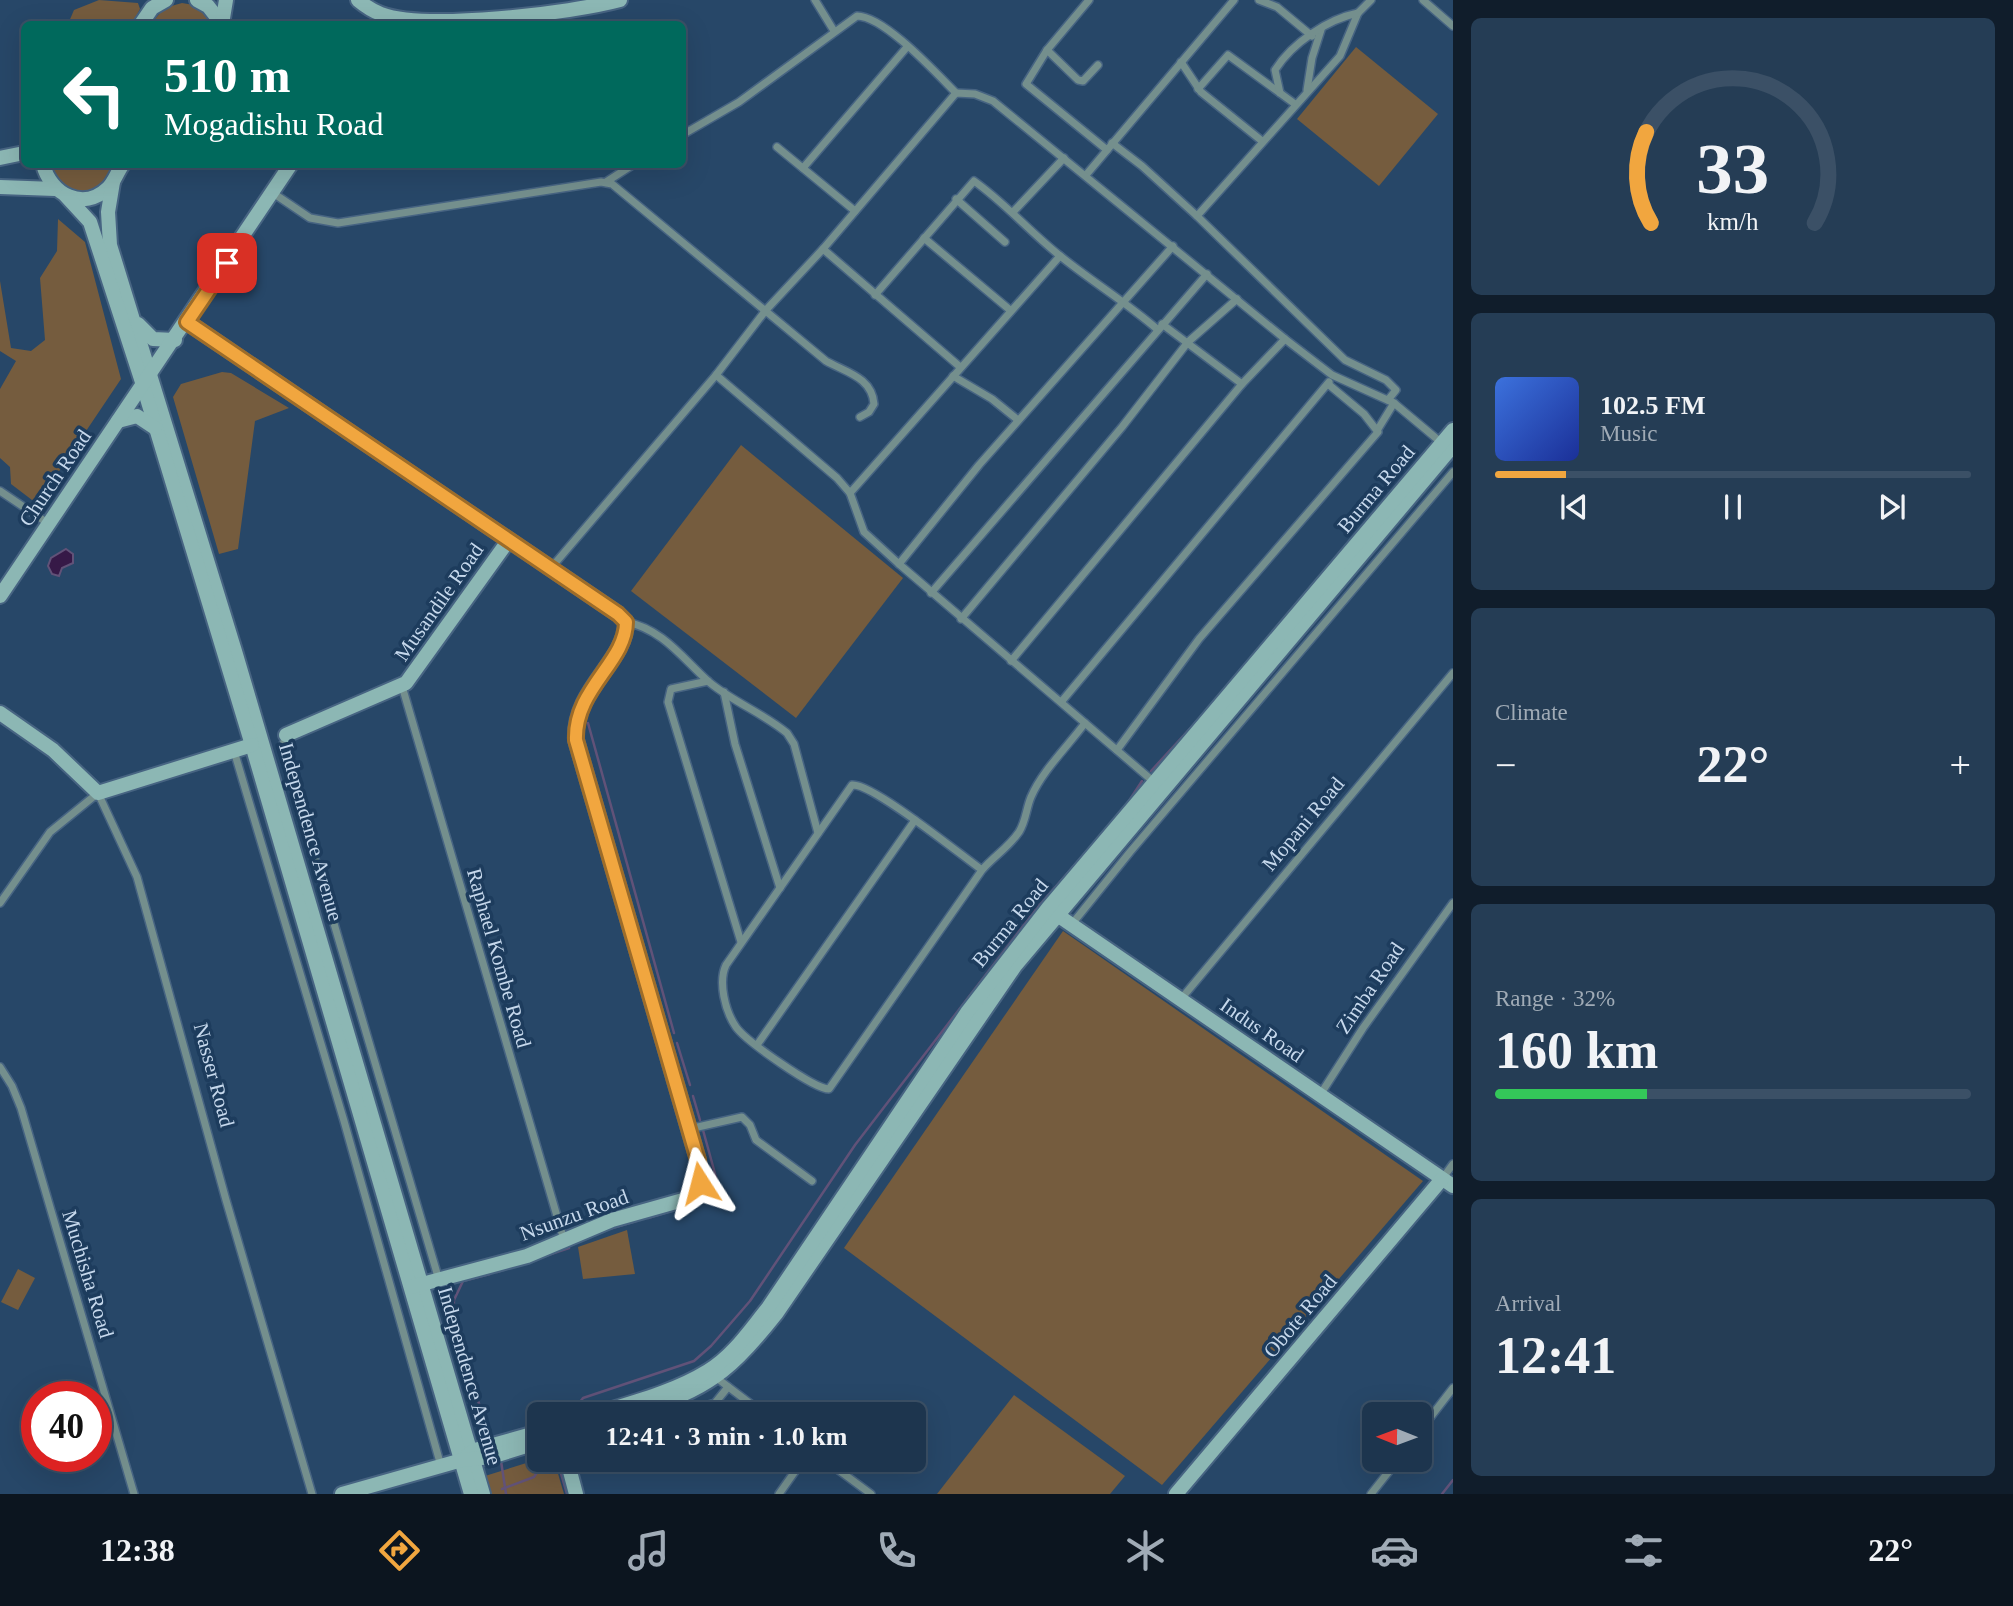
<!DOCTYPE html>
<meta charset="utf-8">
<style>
body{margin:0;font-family:Georgia,serif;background:#253d55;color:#f1f3f6;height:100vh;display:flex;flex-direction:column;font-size:26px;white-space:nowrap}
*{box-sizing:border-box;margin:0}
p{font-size:23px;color:#a0abb6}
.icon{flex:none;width:38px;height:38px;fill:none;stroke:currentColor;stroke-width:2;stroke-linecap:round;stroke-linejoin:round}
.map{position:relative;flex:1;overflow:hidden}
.panel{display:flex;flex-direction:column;gap:18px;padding:18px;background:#101d2b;width:560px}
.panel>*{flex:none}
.banner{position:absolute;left:21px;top:21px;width:665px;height:147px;border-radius:10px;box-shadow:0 7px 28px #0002,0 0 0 2px #3b5066;background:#00695c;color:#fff;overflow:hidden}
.needle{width:46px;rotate:271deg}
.fabs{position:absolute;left:1362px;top:1402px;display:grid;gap:14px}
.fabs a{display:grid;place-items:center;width:70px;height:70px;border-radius:10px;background:#1d354e;box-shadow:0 7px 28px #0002,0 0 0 2px #3b5066;font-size:35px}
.speed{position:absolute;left:21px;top:1381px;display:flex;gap:14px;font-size:35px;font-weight:700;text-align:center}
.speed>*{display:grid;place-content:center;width:91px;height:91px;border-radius:50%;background:#1d354e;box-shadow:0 7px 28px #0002,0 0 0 2px #3b5066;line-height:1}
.speed .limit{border:10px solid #d22;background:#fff;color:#111}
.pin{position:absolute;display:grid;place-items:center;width:60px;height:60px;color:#fff;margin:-30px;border-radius:14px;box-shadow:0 4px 10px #0006}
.me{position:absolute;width:77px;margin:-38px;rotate:351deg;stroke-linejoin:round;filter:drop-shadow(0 0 5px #0008)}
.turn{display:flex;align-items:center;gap:24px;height:147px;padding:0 28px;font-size:32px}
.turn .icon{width:91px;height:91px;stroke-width:2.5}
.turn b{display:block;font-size:49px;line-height:60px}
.big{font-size:52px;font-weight:600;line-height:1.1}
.panel .widget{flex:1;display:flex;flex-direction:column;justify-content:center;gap:10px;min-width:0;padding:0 24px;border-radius:10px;background:#253d55}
.panel .dial{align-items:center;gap:0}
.dial svg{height:182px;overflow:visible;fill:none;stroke:#3b5066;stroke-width:7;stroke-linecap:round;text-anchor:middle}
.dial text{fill:#f1f3f6;stroke:none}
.song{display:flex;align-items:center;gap:21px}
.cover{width:84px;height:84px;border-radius:10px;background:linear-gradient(135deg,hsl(220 70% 55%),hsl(230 70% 35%))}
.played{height:7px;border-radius:4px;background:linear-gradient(90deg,#f1a63f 15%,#3b5066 15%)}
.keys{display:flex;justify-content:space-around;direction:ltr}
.heat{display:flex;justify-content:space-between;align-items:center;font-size:38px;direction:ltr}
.charge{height:10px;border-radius:5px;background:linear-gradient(90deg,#34c759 32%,#3b5066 0)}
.trip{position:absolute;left:527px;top:1402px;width:399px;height:70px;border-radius:10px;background:#1d354e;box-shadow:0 7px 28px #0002,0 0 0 2px #3b5066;font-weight:600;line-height:70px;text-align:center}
.tab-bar{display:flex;height:112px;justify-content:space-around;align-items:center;background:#0c151f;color:#a0abb6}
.tab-bar .icon{width:49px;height:49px}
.tab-bar .selected{color:#f1a63f}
.tab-bar b{font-size:32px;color:#f1f3f6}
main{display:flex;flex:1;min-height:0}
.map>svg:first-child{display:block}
</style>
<main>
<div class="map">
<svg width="1453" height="1494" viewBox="0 0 1453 1494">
<rect width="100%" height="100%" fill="#274768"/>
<g fill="#755c3e">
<polygon points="99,0 138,3 140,9 132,24 68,24 74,10"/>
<polygon points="182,3 200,6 216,24 151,24 164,8"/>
<polygon points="1356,47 1438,114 1379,186 1297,119"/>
<polygon points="45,165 114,165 104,187 73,197"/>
<polygon points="58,219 85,242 121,379 43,495 32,500 11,484 10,467 0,458 0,389 16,361 0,351 0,281 11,348 31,351 45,340 40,278 57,251"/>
<polygon points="222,372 231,373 289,408 255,421 238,549 219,554 173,397 181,384"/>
<polygon points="741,445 903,578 796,718 631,591"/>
<polygon points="1063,931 1423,1181 1162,1485 844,1248"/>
<polygon points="627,1230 635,1274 583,1279 578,1247"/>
<polygon points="18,1269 35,1278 18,1310 1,1302"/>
<polygon points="1014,1395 1125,1476 1110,1494 937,1494"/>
<polygon points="539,1459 554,1460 564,1494 490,1494 485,1476"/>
</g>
<polygon fill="#361947" stroke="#615278" stroke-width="2" points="66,549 73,554 73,563 62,568 59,576 52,574 48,566 51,558"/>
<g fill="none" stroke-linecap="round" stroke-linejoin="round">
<g stroke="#615278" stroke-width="2.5">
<polyline points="588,723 674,1033"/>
<polyline points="1151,771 1196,722"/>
<polyline points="1125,807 1142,781"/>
<polyline points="677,1043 690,1085"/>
<polyline points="693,1096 700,1120"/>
<polyline points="703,1130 717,1181"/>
<polyline points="648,1218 694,1204"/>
<polyline points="606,1230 636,1221"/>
<polyline points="497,1272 569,1248"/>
<polyline points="573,1411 583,1398 694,1361 711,1346 750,1301 855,1145 1037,908 1107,828"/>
<polyline points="489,1435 453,1322 454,1300 463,1281 490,1274"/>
<polyline points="557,1460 567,1494"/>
<polyline points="501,1461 506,1494"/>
<polyline points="502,1489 534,1477 545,1460"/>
<polyline points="1442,1494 1453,1480"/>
</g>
<defs>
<g id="street">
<polyline points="815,0 834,31"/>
<polyline points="1089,0 1047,50 1026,84 1107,150"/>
<polyline points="1259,0 1277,7 1312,36"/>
<polyline points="1371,0 1358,13 1340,56 1197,216 1345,360 1386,380 1396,390 1388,400"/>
<polyline points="1423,0 1453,26"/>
<polyline points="1047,50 1078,80 1083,81 1098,65"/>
<polyline points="1181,62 1201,92 1262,141"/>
<polyline points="1198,89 1228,55 1295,104"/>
<polyline points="1307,90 1312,58 1321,30"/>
<path d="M1280 93 1275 70C1292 43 1328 19 1358 13"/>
<path d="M682 135 739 102 857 16C884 16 936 73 956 93"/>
<polyline points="1112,143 1142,166 1197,216"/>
<polyline points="777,147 855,211"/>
<polyline points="803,168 907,47"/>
<polyline points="1086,175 1234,0"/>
<polyline points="606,182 634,164"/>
<path d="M273 193 310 218 338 223 601 182 612 184 826 361C845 372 872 377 874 404L869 412 860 417"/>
<polyline points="956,199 1005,242"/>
<polyline points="1014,211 1064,158"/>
<polyline points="924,238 1010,310"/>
<polyline points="823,249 959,366"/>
<path d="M875 295 974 181C1005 203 1029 231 1059 255 1091 281 1126 302 1157 329"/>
<polyline points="1162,324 1242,384"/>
<polyline points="716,375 837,478 850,493 864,532 899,564 1154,782"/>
<polyline points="953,376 992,399 1018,420"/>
<polyline points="1378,429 1394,403"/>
<polyline points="0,491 49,524"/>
<polyline points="850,493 1060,256"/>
<polyline points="899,564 979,465 1173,246"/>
<polyline points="551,568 716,375 766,310 823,249 956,93 975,94 993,101 1285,339 1332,375 1394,403 1443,444"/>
<polyline points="931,593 1207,274"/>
<polyline points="961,619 1122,427 1188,342 1237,299"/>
<path d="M626 622C663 629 683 659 709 682 733 702 763 713 787 733L794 744 818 833"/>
<polyline points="1011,661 1242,384 1285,339"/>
<polyline points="708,681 671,689 668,702 741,942"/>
<polyline points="402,686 564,1240"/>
<polyline points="724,692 735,744 780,888"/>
<polyline points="1062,701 1329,382"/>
<polyline points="286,735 282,747 439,1280"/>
<polyline points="1117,750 1199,639 1378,432 1364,414 1328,384"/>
<polyline points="234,751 344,1121 441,1466"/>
<path d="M982 870C961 855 871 782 852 785L726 965C718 982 725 1011 736 1027 746 1041 814 1089 829 1089L982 870C994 856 1008 848 1019 832 1026 821 1026 809 1031 797 1042 771 1068 746 1085 723"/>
<polyline points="0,903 50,832 98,793 137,877 226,1200 312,1494"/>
<polyline points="1072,924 1130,852 1453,472"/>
<polyline points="1181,999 1453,673"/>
<polyline points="757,1045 915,820"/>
<polyline points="0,1067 12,1086 21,1108 134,1494"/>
<polyline points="1320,1095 1363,1028 1453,903"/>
<polyline points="689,1129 742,1117 750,1125 756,1140 812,1181"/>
<polyline points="1442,1179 1453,1164"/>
<polyline points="714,1376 764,1414"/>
<polyline points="678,1414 715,1403 728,1387"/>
<polyline points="1419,1432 1453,1388"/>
<polyline points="825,1460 871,1494"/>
<polyline points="779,1494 803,1460"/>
<polyline points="1371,1494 1398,1460"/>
</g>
<g id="secondary">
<polyline points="197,0 208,6 222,24"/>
<path d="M358 0C364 5 373 11 381 14 426 31 572 13 620 0"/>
<polyline points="141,24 152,8 166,0"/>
<polyline points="222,24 226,0"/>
<polyline points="0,158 24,153"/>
<path d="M43 164C50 194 83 212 108 188 115 181 117 172 123 164"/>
<polyline points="113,182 108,212 110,245 235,651 483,1494"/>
<polyline points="0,187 55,189"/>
<polyline points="66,196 90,222 142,382 252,745 471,1494"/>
<path d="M187 322 618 614 626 622C626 662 573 689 576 740L698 1160C702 1178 702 1192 683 1200L612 1220 527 1256 411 1287"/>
<polyline points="138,324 153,339 175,340"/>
<polyline points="118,421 137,416 155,428"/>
<polyline points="0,596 291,164"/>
<polyline points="0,713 53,750 98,793 252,745"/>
<polyline points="286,735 406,683 508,541"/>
<polyline points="1050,910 1453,1186"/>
<path d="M653 1406C713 1387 738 1362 776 1314L1015 966 1453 446"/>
<path d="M596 1414C634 1402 674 1392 708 1371 733 1356 750 1330 768 1308L968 1011 1048 908 1453 430"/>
<polyline points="465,1457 475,1450 539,1432"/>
<polyline points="567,1460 576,1494"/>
<polyline points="342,1494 462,1460 491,1457 539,1442"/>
<polyline points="1176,1494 1442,1179"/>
</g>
</defs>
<use href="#street" stroke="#476482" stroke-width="10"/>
<use href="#secondary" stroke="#476482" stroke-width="18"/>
<use href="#street" stroke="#748f8d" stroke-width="7"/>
<use href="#secondary" stroke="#8cb7b4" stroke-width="14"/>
</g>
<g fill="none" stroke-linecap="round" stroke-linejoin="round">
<defs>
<path id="route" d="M227 263 187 322 618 614 626 622C626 662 574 689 576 740L698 1160 700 1183"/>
</defs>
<use href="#route" stroke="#9d6c29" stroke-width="18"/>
<use href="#route" stroke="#f1a63f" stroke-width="12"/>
</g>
<g text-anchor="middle" stroke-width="7" stroke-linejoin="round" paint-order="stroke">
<g font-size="21" fill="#c6d8ec" stroke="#1d3c5d">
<text transform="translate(55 478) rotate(-56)" y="7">Church Road</text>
<text transform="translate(1376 489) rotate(-50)" y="7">Burma Road</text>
<text transform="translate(439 602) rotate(-55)" y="7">Musandile Road</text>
<text transform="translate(1303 824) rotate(-50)" y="7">Mopani Road</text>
<text transform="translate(311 832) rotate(74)" y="7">Independence Avenue</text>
<text transform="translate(1010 923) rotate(-51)" y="7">Burma Road</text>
<text transform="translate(499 958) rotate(74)" y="7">Raphael Kombe Road</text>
<text transform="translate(1370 988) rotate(-56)" y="7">Zimba Road</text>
<text transform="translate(1262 1030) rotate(35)" y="7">Indus Road</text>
<text transform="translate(214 1075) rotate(75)" y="7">Nasser Road</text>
<text transform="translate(574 1215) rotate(-20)" y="7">Nsunzu Road</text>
<text transform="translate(88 1274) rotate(73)" y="7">Muchisha Road</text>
<text transform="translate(1300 1316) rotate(-50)" y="7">Obote Road</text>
<text transform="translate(470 1376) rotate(74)" y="7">Independence Avenue</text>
</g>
</g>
</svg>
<div class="fabs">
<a><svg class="needle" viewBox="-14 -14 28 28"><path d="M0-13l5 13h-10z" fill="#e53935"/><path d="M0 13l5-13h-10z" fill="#a0abb6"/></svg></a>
</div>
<div class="speed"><div class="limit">40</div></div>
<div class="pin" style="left:227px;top:263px;background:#d93025"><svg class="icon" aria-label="arrive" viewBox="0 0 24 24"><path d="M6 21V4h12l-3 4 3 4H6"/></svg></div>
<svg class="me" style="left:700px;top:1183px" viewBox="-20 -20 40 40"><path d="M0-17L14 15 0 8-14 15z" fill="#f1a63f" stroke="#fff" stroke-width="4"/></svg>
<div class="trip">12:41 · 3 min · 1.0 km</div>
<div class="banner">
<div class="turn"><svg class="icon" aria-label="left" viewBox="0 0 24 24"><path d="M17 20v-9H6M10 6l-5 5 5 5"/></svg><div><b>510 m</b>Mogadishu Road</div></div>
</div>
</div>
<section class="panel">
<div class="widget dial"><svg viewBox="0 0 100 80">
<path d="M14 69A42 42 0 1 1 86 69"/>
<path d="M14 69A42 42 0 0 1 12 29" stroke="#f1a63f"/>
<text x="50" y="56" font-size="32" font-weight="700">33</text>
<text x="50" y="72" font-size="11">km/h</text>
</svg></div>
<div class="widget">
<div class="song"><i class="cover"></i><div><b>102.5 FM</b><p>Music</p></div></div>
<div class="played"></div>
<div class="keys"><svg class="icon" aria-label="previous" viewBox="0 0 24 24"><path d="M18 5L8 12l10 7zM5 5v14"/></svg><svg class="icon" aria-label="pause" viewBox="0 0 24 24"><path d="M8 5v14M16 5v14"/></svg><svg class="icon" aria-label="next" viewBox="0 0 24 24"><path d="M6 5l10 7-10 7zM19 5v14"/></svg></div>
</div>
<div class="widget"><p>Climate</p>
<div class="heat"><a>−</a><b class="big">22°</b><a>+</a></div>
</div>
<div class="widget"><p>Range · 32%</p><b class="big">160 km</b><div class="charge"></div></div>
<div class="widget"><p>Arrival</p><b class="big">12:41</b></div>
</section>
</main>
<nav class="tab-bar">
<b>12:38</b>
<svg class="icon selected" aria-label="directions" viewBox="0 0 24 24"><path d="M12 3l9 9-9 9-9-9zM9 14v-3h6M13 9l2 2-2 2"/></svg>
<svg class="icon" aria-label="music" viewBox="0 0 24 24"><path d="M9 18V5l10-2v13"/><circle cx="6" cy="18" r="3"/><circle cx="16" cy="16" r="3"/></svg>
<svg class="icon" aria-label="phone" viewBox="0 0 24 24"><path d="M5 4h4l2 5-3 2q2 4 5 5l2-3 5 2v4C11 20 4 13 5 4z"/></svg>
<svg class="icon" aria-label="climate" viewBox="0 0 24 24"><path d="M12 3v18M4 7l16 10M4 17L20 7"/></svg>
<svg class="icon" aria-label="car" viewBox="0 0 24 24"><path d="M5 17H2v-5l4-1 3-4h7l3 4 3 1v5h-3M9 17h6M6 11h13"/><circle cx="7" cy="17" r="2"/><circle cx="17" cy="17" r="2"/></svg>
<svg class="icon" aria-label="filters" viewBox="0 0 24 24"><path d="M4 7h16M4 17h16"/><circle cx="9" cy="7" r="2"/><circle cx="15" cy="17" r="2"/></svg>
<b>22°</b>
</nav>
